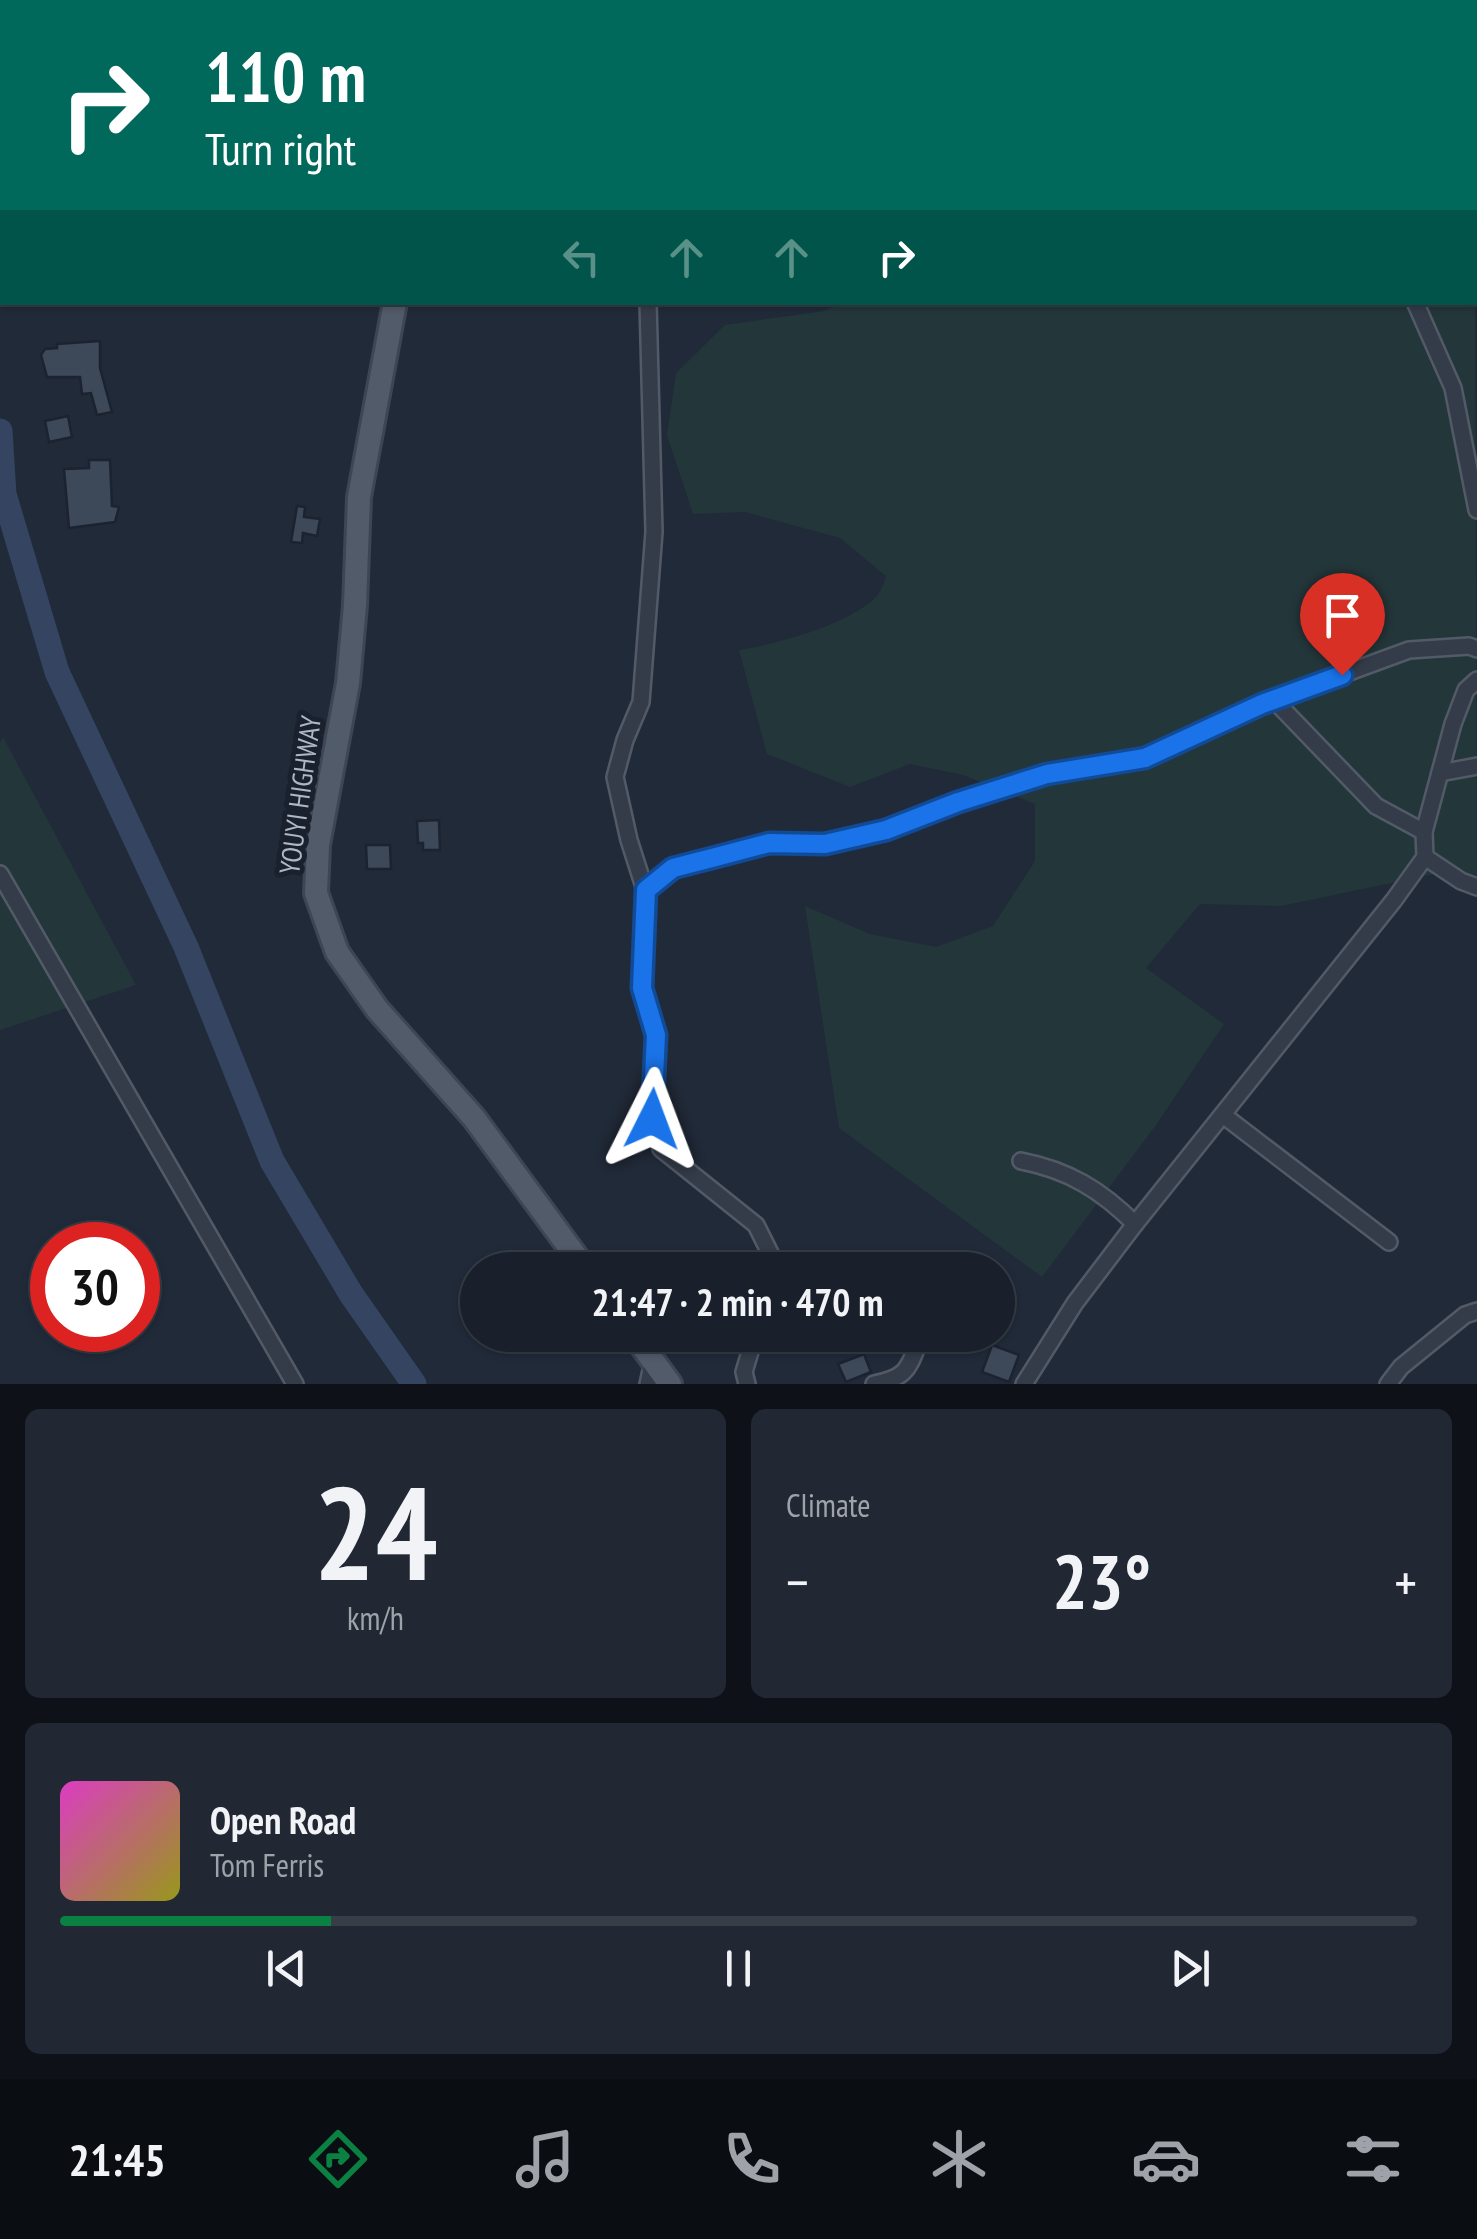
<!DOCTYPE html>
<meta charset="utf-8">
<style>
body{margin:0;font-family:"PT Sans Narrow",sans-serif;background:#222833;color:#f1f3f6;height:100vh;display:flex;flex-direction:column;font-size:38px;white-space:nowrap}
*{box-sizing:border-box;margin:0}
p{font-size:32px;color:#9fa3a9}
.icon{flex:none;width:55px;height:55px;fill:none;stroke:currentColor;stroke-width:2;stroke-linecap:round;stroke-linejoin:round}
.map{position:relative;height:1384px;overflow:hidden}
.sheet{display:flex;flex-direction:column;gap:25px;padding:25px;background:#0e1218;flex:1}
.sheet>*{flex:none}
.hud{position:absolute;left:0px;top:0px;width:1478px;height:305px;box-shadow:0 2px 8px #0004,0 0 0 2px #373e47;background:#00695c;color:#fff;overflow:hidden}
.speed{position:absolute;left:30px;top:1222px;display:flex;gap:20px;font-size:50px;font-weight:700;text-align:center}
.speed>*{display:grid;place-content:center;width:130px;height:130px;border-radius:50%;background:#19202b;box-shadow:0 2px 8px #0004,0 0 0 2px #373e47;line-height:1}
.speed .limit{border:15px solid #d22;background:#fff;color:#111}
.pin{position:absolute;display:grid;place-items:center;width:85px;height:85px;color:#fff;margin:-102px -42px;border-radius:50% 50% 50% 0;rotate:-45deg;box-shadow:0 0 10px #0007}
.pin .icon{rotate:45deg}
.me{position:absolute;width:110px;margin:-55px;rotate:3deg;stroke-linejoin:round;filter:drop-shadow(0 0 8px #0008)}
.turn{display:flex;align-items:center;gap:35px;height:210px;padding:0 40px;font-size:45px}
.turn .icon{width:130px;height:130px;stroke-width:2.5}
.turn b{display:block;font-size:70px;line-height:85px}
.lanes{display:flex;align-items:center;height:95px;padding:0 40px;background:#0003;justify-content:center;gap:50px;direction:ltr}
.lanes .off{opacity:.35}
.big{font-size:75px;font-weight:800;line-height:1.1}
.sheet .card{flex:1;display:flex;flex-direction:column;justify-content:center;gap:15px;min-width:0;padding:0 35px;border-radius:15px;background:#222833}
.sheet .dial{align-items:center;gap:0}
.dial b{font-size:130px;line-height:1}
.song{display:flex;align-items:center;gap:30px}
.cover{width:120px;height:120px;border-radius:15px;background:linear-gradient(135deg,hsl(310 70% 55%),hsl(60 70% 35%))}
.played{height:10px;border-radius:5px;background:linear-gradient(90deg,#0b8043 20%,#373e47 20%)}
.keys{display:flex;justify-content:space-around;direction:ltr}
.heat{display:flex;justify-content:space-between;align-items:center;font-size:55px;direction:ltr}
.sheet .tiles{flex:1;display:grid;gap:25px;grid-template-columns:1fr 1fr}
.card:last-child{grid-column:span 2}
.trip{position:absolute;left:460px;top:1252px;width:555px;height:100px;border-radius:50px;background:#19202b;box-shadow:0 2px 8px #0004,0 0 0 2px #373e47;font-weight:800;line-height:100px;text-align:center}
.dock{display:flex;height:160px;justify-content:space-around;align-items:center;background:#0a0d11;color:#9fa3a9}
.dock .icon{width:70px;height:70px}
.dock .current{color:#0b8043}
.dock b{font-size:45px;color:#f1f3f6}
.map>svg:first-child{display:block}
</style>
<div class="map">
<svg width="1477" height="1384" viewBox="0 0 1477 1384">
<rect width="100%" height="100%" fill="#212a39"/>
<g fill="#23363a">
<path d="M1475 266 1477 875 1449 871 1281 906 1200 904 1146 968 1224 1024 1156 1125 1042 1277 839 1128 805 906 870 934 936 947 993 926 1035 861V804L963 775 910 764 850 787 767 754 739 650C777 644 848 625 876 597 881 592 884 583 886 576L840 538 745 512 693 514 667 435 676 373 725 325 824 311 845 302H1475Z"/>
<polygon points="3,737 136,985 0,1030 0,743"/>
</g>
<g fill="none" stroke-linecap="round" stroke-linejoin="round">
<polyline stroke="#344461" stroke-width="25" points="0,431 4,494 57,672 186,947 272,1161 351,1294 414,1384"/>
</g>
<g fill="#3d4859" stroke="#1c2330" stroke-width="2.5">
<polygon points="100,341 100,368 112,412 97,415 91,393 82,394 80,377 47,377 41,355 45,349 57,348 57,344"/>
<polygon points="68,416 72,437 49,442 45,421"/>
<polygon points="89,460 110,460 112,506 119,507 115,522 69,528 64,469 89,468"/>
<polygon points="297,506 305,507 304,517 320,519 317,536 303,533 302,543 291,542"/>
<polygon points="439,820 440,850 423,850 423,843 418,843 417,821"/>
<polygon points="366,845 390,845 391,869 367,869"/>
<polygon points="992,1345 1019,1355 1009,1382 982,1372"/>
<polygon points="864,1354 871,1372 846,1382 838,1364"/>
</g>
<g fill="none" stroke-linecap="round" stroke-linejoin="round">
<defs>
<g id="minor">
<polyline points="643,0 643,2"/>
<polyline points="1306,0 1306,2"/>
<polyline points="1446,0 1447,2"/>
<polyline points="970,1 971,2"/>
<polyline points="1475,141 1477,146"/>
<polyline points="648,302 654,532 641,702 625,740 615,777 629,840 645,890 642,988 656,1035 653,1119 661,1149 756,1225 776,1265 775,1270"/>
<polyline points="1415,302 1453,388 1477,510"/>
<polyline points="1274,700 1376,806 1424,832"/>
<polyline points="1440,773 1477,766"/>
<polyline points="1425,857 1461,881 1477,887"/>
<polyline points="0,874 295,1384"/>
<polyline points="645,890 673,869 712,858 769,843 825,843 886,830 958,802 1047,774 1145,758 1262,704 1409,650 1469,646 1477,649"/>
<polyline points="1223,1115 1389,1242"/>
<path d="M1021 1161C1068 1170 1101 1190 1135 1224"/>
<polyline points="648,1384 653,1361"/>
<polyline points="747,1384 744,1372 755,1335"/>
<path d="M874 1384C910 1377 908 1367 922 1335"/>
<polyline points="1024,1384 1075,1303 1135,1224 1394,900 1425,857 1424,832 1453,724 1466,690 1477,680"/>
<polyline points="1388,1384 1401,1367 1465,1315 1477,1311"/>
</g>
<g id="primary">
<polyline points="406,2 406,0"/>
<polyline points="395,302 359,497 355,605 348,683 318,845 316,893 337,952 377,1009 474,1118 586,1270"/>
<polyline points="634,1335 670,1384"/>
</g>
</defs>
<use href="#minor" stroke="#525a67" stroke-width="20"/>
<use href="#primary" stroke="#3e4553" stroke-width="28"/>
<use href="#minor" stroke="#343c4a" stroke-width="15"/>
<use href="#primary" stroke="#525b6a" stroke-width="22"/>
</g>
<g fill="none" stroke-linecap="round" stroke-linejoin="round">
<defs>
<polyline id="route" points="652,1119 656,1035 642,988 646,890 673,868 712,858 769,843 825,844 886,830 958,802 1047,774 1145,758 1262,704 1342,675"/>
</defs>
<use href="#route" stroke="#114b97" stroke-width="25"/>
<use href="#route" stroke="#1a73e8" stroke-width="18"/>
</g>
<g text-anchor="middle" stroke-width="10" stroke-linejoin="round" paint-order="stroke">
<g font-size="28" fill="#afb7c6" stroke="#1a212e">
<text transform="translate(300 795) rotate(-82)" y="10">YOUYI HIGHWAY</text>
</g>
</g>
</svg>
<div class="speed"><div class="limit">30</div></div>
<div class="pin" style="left:1342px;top:675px;background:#d93025"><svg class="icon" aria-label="arrive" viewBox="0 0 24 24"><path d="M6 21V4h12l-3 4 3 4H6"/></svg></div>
<svg class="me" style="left:652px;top:1119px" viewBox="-20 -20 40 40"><path d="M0-17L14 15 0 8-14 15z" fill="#1a73e8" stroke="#fff" stroke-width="4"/></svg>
<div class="trip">21:47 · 2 min · 470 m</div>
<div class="hud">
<div class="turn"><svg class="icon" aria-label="right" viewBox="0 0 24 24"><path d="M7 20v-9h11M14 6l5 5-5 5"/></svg><div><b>110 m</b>Turn right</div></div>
<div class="lanes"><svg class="icon off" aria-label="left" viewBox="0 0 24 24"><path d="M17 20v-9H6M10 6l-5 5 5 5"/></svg><svg class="icon off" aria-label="ahead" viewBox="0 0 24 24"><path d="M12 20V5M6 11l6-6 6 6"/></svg><svg class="icon off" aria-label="ahead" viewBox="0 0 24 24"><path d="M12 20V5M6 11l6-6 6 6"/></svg><svg class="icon" aria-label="right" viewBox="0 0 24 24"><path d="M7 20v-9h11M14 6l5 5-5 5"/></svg></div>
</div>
</div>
<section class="sheet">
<div class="tiles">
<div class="card dial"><b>24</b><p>km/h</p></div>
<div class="card"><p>Climate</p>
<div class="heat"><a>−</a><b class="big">23°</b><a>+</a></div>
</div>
<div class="card">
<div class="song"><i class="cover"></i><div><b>Open Road</b><p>Tom Ferris</p></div></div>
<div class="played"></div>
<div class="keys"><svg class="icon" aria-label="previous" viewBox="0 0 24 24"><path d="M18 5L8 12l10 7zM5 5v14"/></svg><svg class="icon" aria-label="pause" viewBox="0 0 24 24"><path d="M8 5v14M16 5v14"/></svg><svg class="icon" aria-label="next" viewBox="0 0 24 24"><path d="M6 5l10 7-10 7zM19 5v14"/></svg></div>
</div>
</div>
</section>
<nav class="dock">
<b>21:45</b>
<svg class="icon current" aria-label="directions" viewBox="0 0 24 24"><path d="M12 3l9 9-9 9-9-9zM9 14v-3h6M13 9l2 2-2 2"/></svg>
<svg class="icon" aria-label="music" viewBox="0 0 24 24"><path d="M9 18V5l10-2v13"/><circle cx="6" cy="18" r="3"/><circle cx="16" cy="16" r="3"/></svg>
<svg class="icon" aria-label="phone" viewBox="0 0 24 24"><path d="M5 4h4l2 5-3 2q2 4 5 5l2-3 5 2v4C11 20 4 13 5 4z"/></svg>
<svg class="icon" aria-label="climate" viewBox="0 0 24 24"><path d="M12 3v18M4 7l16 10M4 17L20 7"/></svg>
<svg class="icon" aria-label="car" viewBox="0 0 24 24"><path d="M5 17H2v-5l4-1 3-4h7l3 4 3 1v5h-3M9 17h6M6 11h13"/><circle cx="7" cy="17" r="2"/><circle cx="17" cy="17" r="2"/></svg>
<svg class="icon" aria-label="filters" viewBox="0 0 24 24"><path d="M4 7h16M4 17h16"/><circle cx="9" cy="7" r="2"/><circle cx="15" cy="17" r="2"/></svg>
</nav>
